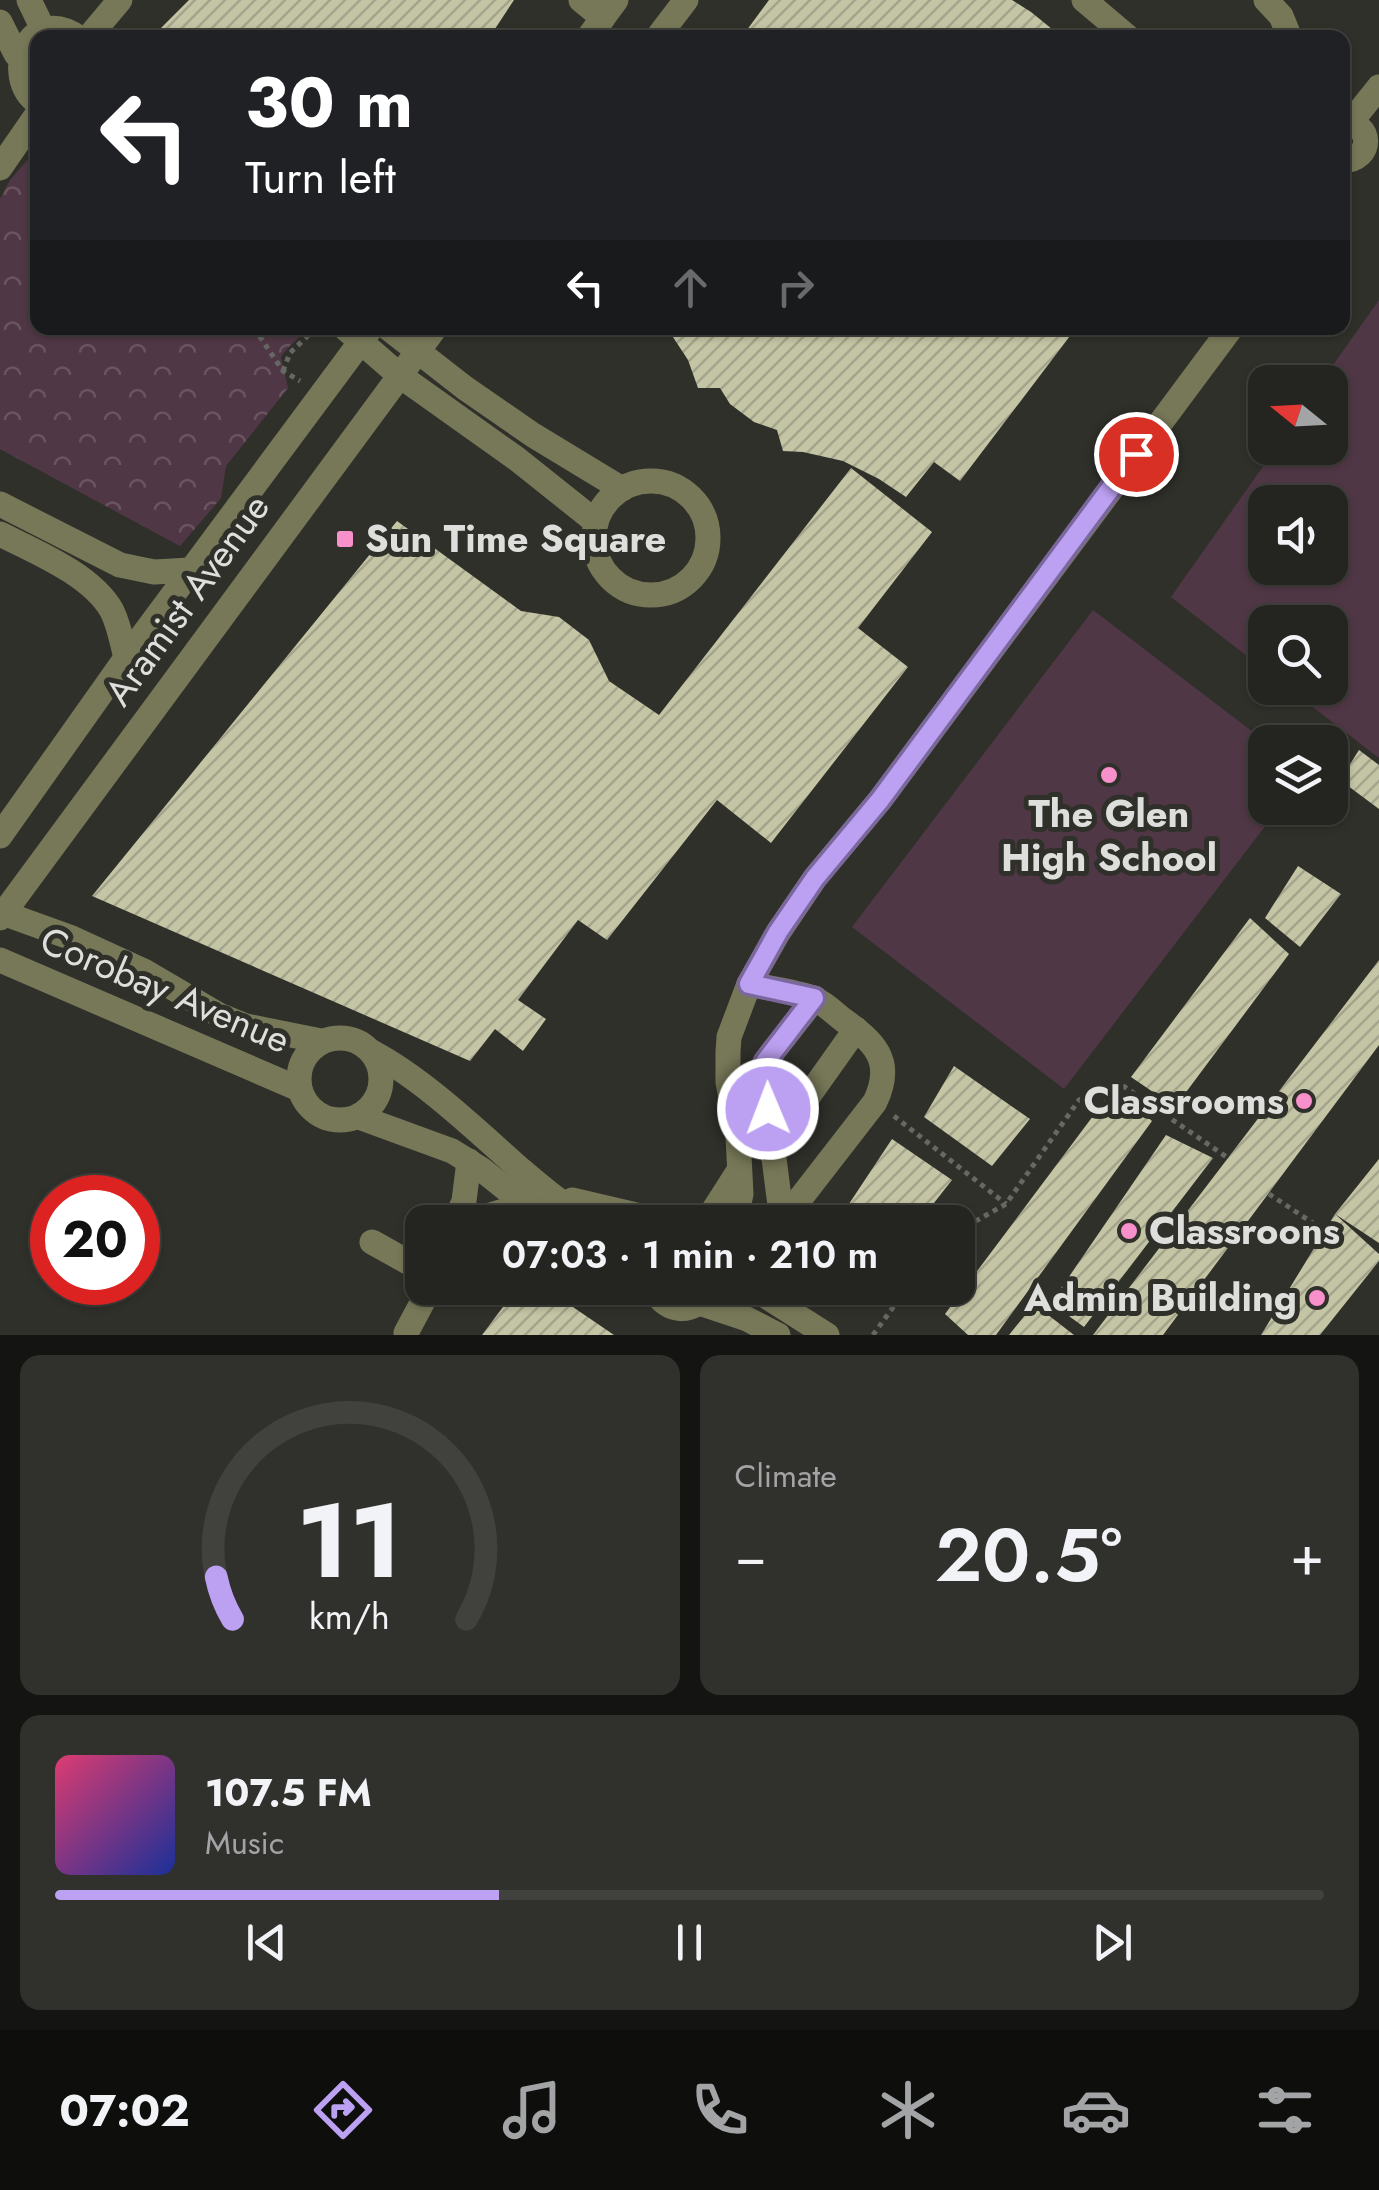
<!DOCTYPE html>
<meta charset="utf-8">
<style>
body{margin:0;font-family:Jost,sans-serif;background:#30302d;color:#f1f3f6;height:100vh;display:flex;flex-direction:column;font-size:38px;white-space:nowrap}
*{box-sizing:border-box;margin:0}
p{font-size:32px;color:#a3a4a5}
.icon{flex:none;width:55px;height:55px;fill:none;stroke:currentColor;stroke-width:2;stroke-linecap:round;stroke-linejoin:round}
.map{position:relative;height:1335px;overflow:hidden}
.sheet{display:flex;flex-direction:column;gap:20px;padding:20px;background:#141412;flex:1}
.sheet>*{flex:none}
.guide{position:absolute;left:30px;top:30px;width:1320px;height:305px;border-radius:20px;box-shadow:0 2px 8px #0004,0 0 0 2px #41413e;background:#202124;color:#fff;overflow:hidden}
.needle{width:65px;rotate:288deg}
.tools{position:absolute;left:1248px;top:365px;display:grid;gap:20px}
.tools a{display:grid;place-items:center;width:100px;height:100px;border-radius:20px;background:#242420;box-shadow:0 2px 8px #0004,0 0 0 2px #41413e;font-size:50px}
.speed{position:absolute;left:30px;top:1175px;display:flex;gap:20px;font-size:50px;font-weight:700;text-align:center}
.speed>*{display:grid;place-content:center;width:130px;height:130px;border-radius:50%;background:#242420;box-shadow:0 2px 8px #0004,0 0 0 2px #41413e;line-height:1}
.speed .limit{border:15px solid #d22;background:#fff;color:#111}
.pin{position:absolute;display:grid;place-items:center;width:85px;height:85px;color:#fff;margin:-42px;border:5px solid #fff;border-radius:50%;box-shadow:0 2px 10px #0007}
.me{position:absolute;width:110px;margin:-55px;rotate:359deg;stroke-linejoin:round;filter:drop-shadow(0 0 8px #0008)}
.turn{display:flex;align-items:center;gap:35px;height:210px;padding:0 50px;font-size:45px}
.turn .icon{width:130px;height:130px;stroke-width:2.5}
.turn b{display:block;font-size:70px;line-height:85px}
.lanes{display:flex;align-items:center;height:95px;padding:0 50px;background:#0003;justify-content:center;gap:50px;direction:ltr}
.lanes .off{opacity:.35}
.big{font-size:75px;font-weight:600;line-height:1.1}
.sheet .tile{flex:1;display:flex;flex-direction:column;justify-content:center;gap:15px;min-width:0;padding:0 35px;border-radius:20px;background:#30302d}
.sheet .dial{align-items:center;gap:0}
.dial svg{height:260px;overflow:visible;fill:none;stroke:#41413e;stroke-width:7;stroke-linecap:round;text-anchor:middle}
.dial text{fill:#f1f3f6;stroke:none}
.song{display:flex;align-items:center;gap:30px}
.cover{width:120px;height:120px;border-radius:15px;background:linear-gradient(135deg,hsl(340 70% 55%),hsl(230 70% 35%))}
.played{height:10px;border-radius:5px;background:linear-gradient(90deg,#bca0f2 35%,#41413e 35%)}
.keys{display:flex;justify-content:space-around;direction:ltr}
.heat{display:flex;justify-content:space-between;align-items:center;font-size:55px;direction:ltr}
.sheet .tiles{flex:1;display:grid;gap:20px;grid-template-columns:1fr 1fr}
.tile:last-child{grid-column:span 2}
.trip{position:absolute;left:405px;top:1205px;width:570px;height:100px;border-radius:20px;background:#242420;box-shadow:0 2px 8px #0004,0 0 0 2px #41413e;font-weight:600;line-height:100px;text-align:center}
.tab-bar{display:flex;height:160px;justify-content:space-around;align-items:center;background:#0e0e0d;color:#a3a4a5}
.tab-bar .icon{width:70px;height:70px}
.tab-bar .selected{color:#bca0f2}
.tab-bar b{font-size:45px;color:#f1f3f6}
.map>svg:first-child{display:block}
</style>
<div class="map">
<svg width="1379" height="1335" viewBox="0 0 1379 1335">
<defs>
<pattern id="park-crowns" width="20" height="18" patternUnits="userSpaceOnUse" patternTransform="scale(2.5)"><rect width="20" height="18" fill="#503745"/><path d="M2 6a3 3 0 1 1 6 0M12 15a3 3 0 1 1 6 0" fill="none" stroke="#69545f"/></pattern>
<pattern id="building-hatch" width="6" height="6" patternUnits="userSpaceOnUse" patternTransform="scale(2.5)"><rect width="6" height="6" fill="#c4c5a4"/><path d="M-1 1l2-2M0 6l6-6M5 7l2-2" fill="none" stroke="#a4a48c"/></pattern>
</defs>
<rect width="100%" height="100%" fill="#30302b"/>
<path fill="url(#park-crowns)" d="M37 149 38 328H306C300 339 288 345 281 357L288 388 226 466 221 498 180 546 0 449V199L10 180Z"/>
<g fill="#503745" fill-rule="evenodd">
<path d="M1379 300V758L1288 688H1330V622H1265V670L1171 597 1276 448H1330V382H1321ZM1265 502H1330V568H1265Z"/>
<polygon points="1093,610 1266,742 1265,808 1279,808 1064,1089 852,927"/>
</g>
<g fill="url(#building-hatch)">
<polygon points="189,0 514,0 489,38 151,38"/>
<polygon points="769,0 1012,0 1031,12 1063,38 741,38"/>
<polygon points="667,328 1076,328 960,481 934,462 906,497 879,479 843,461 803,452 783,451 777,430 754,422 730,404 720,388 698,388 688,360"/>
<polygon points="851,468 932,532 858,628 908,667 771,843 717,800 607,940 578,920 518,1000 546,1019 523,1051 495,1029 470,1061 92,896 397,521 521,611 559,617 589,640 609,681 659,715"/>
<polygon points="1359,750 1379,765 1379,809 1340,780"/>
<polygon points="1298,866 1341,894 1300,947 1265,918"/>
<polygon points="1250,918 1289,954 1175,1107 1131,1077"/>
<polygon points="1379,960 1379,1045 1163,1335 1093,1335"/>
<polygon points="954,1066 1030,1119 992,1166 924,1117"/>
<polygon points="1114,1088 1152,1121 996,1335 968,1335 945,1314"/>
<polygon points="1166,1135 1213,1158 1084,1327 1051,1303"/>
<polygon points="892,1139 952,1180 919,1222 837,1222"/>
<polygon points="1379,1159 1379,1243 1335,1214 1379,1254 1379,1261 1320,1335 1261,1335 1335,1214"/>
<polygon points="517,1288 545,1288 614,1335 482,1335"/>
<polygon points="1034,1304 1074,1335 1009,1335"/>
</g>
<g fill="none" stroke-linecap="round" stroke-linejoin="round">
<g stroke="#676763" stroke-width="5" stroke-dasharray="5 5" stroke-linecap="butt">
<polyline points="254,328 283,371 300,381"/>
<polyline points="283,371 290,353 316,328"/>
<polyline points="894,1116 1006,1204"/>
<polyline points="1269,1194 1322,1229"/>
<polyline points="958,1231 1006,1204 1079,1100 1119,1083 1228,1158"/>
<polyline points="873,1335 907,1288"/>
</g>
<g stroke="#777858" stroke-width="25">
<polyline points="29,0 43,29"/>
<polyline points="581,0 603,18"/>
<polyline points="1084,0 1129,38"/>
<polyline points="1266,0 1281,16 1290,38"/>
<polyline points="0,22 16,54"/>
<polyline points="88,38 120,0"/>
<polyline points="588,38 616,0"/>
<polyline points="657,38 686,0"/>
<path d="M38 103C0 77 29 2 79 38"/>
<path d="M1342 122C1373 122 1374 160 1342 161"/>
<polyline points="1351,122 1379,87"/>
<polyline points="0,168 38,113"/>
<polyline points="345,328 399,375 517,459 596,522"/>
<polyline points="388,328 465,388 533,435 622,489"/>
<circle cx="651" cy="538" r="57"/>
<polyline points="0,504 120,565 154,572 191,570"/>
<path d="M0 534C36 552 92 575 112 611 119 625 122 642 126 658"/>
<polyline points="0,836 126,658 371,328"/>
<polyline points="0,912 72,938 144,971 219,1015 246,1026 321,1041"/>
<polyline points="0,918 435,328"/>
<polyline points="0,960 299,1089"/>
<path d="M749 984C769 988 790 991 810 997 822 1001 832 1011 842 1019 874 1042 895 1060 875 1102L782 1222"/>
<circle cx="340" cy="1079" r="41"/>
<path d="M372 1052C423 1079 475 1129 519 1168 543 1188 566 1209 595 1222"/>
<polyline points="359,1117 452,1151 481,1169 548,1222"/>
<polyline points="773,1146 856,1029"/>
<polyline points="572,1200 666,1222"/>
<polyline points="782,1221 763,1072 765,1062 771,1054 815,998"/>
<polyline points="455,1222 464,1201 469,1161"/>
<polyline points="481,1222 490,1215 525,1205"/>
<polyline points="706,1222 738,1172"/>
<polyline points="735,1222 741,1194 738,1137 728,1082 728,1052 729,1037 749,984 778,933 815,878 880,800 1231,328"/>
<polyline points="372,1242 422,1270"/>
<path d="M653 1288C667 1316 696 1315 711 1288"/>
<polyline points="753,1288 827,1335"/>
<polyline points="699,1303 747,1319 778,1335"/>
<polyline points="406,1333 430,1288"/>
</g>
</g>
<g fill="none" stroke-linecap="round" stroke-linejoin="round">
<defs>
<polyline id="route" points="768,1109 763,1072 765,1062 814,998 749,984 778,932 815,878 880,800 1136,454"/>
</defs>
<use href="#route" stroke="#7a689d" stroke-width="25"/>
<use href="#route" stroke="#bca0f2" stroke-width="18"/>
</g>
<g fill="#f890cc" stroke="#30302b" stroke-width="4">
<rect x="335" y="529" width="20" height="20" rx="5"/>
<circle cx="1109" cy="775" r="10"/>
<circle cx="1304" cy="1101" r="10"/>
<circle cx="1129" cy="1231" r="10"/>
<circle cx="1317" cy="1298" r="10"/>
</g>
<g text-anchor="middle" stroke-width="10" stroke-linejoin="round" paint-order="stroke">
<g font-size="38" font-weight="bold" fill="#dededc" stroke="#30302b" text-anchor="start">
<text x="365" y="552">Sun Time Square</text>
<text x="1109" y="827" text-anchor="middle">The Glen<tspan x="1109" dy="44">High School</tspan></text>
<text x="1284" y="1114" text-anchor="end">Classrooms</text>
<text x="1149" y="1244">Classroons</text>
<text x="1297" y="1311" text-anchor="end">Admin Building</text>
</g>
<g font-size="38" fill="#dededc" stroke="#30302b">
<text transform="translate(187 600) rotate(-54)" y="13">Aramist Avenue</text>
<text transform="translate(165 990) rotate(23)" y="13">Corobay Avenue</text>
</g>
</g>
</svg>
<div class="tools">
<a><svg class="needle" viewBox="-14 -14 28 28"><path d="M0-13l5 13h-10z" fill="#e53935"/><path d="M0 13l5-13h-10z" fill="#a3a4a5"/></svg></a>
<a><svg class="icon" aria-label="sound" viewBox="0 0 24 24"><path d="M4 9h4l5-4v14l-5-4H4zM17 9q2 3 0 6"/></svg></a>
<a><svg class="icon" aria-label="search" viewBox="0 0 24 24"><circle cx="10" cy="10" r="6"/><path d="M15 15l6 6"/></svg></a>
<a><svg class="icon" aria-label="layers" viewBox="0 0 24 24"><path d="M12 4l9 5-9 5-9-5zM3 14l9 5 9-5"/></svg></a>
</div>
<div class="speed"><div class="limit">20</div></div>
<div class="pin" style="left:1136px;top:454px;background:#d93025"><svg class="icon" aria-label="arrive" viewBox="0 0 24 24"><path d="M6 21V4h12l-3 4 3 4H6"/></svg></div>
<svg class="me" style="left:768px;top:1109px" viewBox="-20 -20 40 40"><circle r="17" fill="#bca0f2" stroke="#fff" stroke-width="3"/><path d="M0-11L8 9 0 5-8 9z" fill="#fff"/></svg>
<div class="trip">07:03 · 1 min · 210 m</div>
<div class="guide">
<div class="turn"><svg class="icon" aria-label="left" viewBox="0 0 24 24"><path d="M17 20v-9H6M10 6l-5 5 5 5"/></svg><div><b>30 m</b>Turn left</div></div>
<div class="lanes"><svg class="icon" aria-label="left" viewBox="0 0 24 24"><path d="M17 20v-9H6M10 6l-5 5 5 5"/></svg><svg class="icon off" aria-label="ahead" viewBox="0 0 24 24"><path d="M12 20V5M6 11l6-6 6 6"/></svg><svg class="icon off" aria-label="right" viewBox="0 0 24 24"><path d="M7 20v-9h11M14 6l5 5-5 5"/></svg></div>
</div>
</div>
<section class="sheet">
<div class="tiles">
<div class="tile dial"><svg viewBox="0 0 100 80">
<path d="M14 69A42 42 0 1 1 86 69"/>
<path d="M14 69A42 42 0 0 1 9 56" stroke="#bca0f2"/>
<text x="50" y="56" font-size="32" font-weight="700">11</text>
<text x="50" y="72" font-size="11">km/h</text>
</svg></div>
<div class="tile"><p>Climate</p>
<div class="heat"><a>−</a><b class="big">20.5°</b><a>+</a></div>
</div>
<div class="tile">
<div class="song"><i class="cover"></i><div><b>107.5 FM</b><p>Music</p></div></div>
<div class="played"></div>
<div class="keys"><svg class="icon" aria-label="previous" viewBox="0 0 24 24"><path d="M18 5L8 12l10 7zM5 5v14"/></svg><svg class="icon" aria-label="pause" viewBox="0 0 24 24"><path d="M8 5v14M16 5v14"/></svg><svg class="icon" aria-label="next" viewBox="0 0 24 24"><path d="M6 5l10 7-10 7zM19 5v14"/></svg></div>
</div>
</div>
</section>
<nav class="tab-bar">
<b>07:02</b>
<svg class="icon selected" aria-label="directions" viewBox="0 0 24 24"><path d="M12 3l9 9-9 9-9-9zM9 14v-3h6M13 9l2 2-2 2"/></svg>
<svg class="icon" aria-label="music" viewBox="0 0 24 24"><path d="M9 18V5l10-2v13"/><circle cx="6" cy="18" r="3"/><circle cx="16" cy="16" r="3"/></svg>
<svg class="icon" aria-label="phone" viewBox="0 0 24 24"><path d="M5 4h4l2 5-3 2q2 4 5 5l2-3 5 2v4C11 20 4 13 5 4z"/></svg>
<svg class="icon" aria-label="climate" viewBox="0 0 24 24"><path d="M12 3v18M4 7l16 10M4 17L20 7"/></svg>
<svg class="icon" aria-label="car" viewBox="0 0 24 24"><path d="M5 17H2v-5l4-1 3-4h7l3 4 3 1v5h-3M9 17h6M6 11h13"/><circle cx="7" cy="17" r="2"/><circle cx="17" cy="17" r="2"/></svg>
<svg class="icon" aria-label="filters" viewBox="0 0 24 24"><path d="M4 7h16M4 17h16"/><circle cx="9" cy="7" r="2"/><circle cx="15" cy="17" r="2"/></svg>
</nav>
